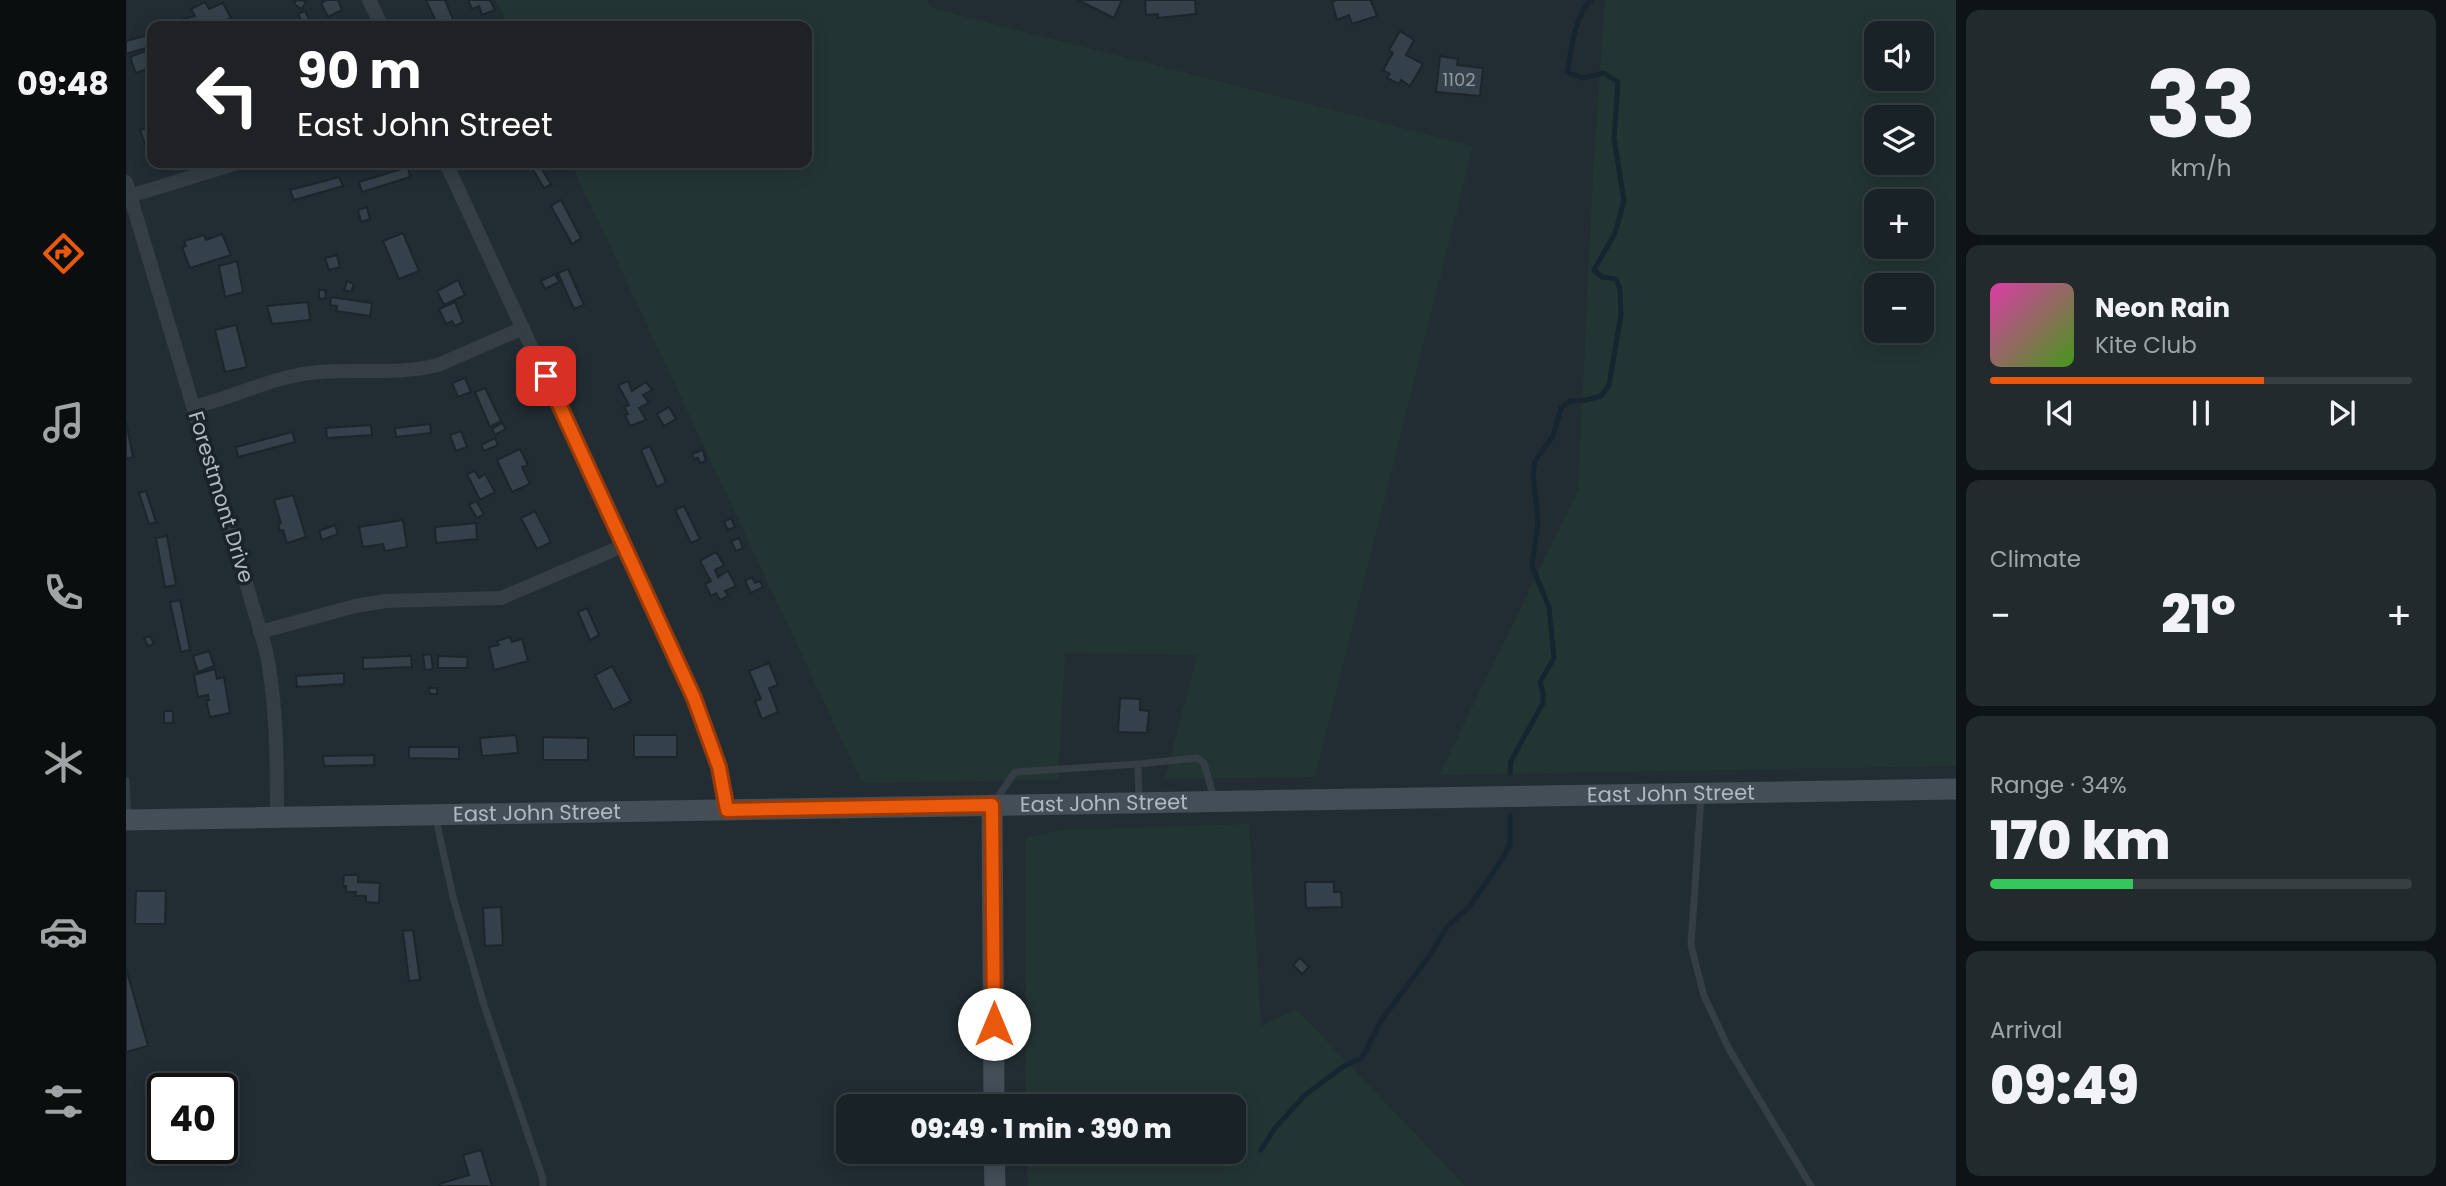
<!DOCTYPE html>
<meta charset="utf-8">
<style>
body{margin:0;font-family:Poppins,sans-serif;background:#222a2e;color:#f1f3f6;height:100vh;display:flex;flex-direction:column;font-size:26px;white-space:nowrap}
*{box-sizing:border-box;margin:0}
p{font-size:23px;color:#9fa4a7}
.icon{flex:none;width:38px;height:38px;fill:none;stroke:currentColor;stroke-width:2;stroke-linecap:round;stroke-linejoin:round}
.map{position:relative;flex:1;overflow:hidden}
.sheet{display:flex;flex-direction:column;gap:10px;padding:10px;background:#0e1315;width:490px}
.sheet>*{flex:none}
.banner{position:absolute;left:21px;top:21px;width:665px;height:147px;border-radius:14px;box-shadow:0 4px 18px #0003,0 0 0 2px #373f43;background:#202124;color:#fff;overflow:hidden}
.controls{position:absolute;left:1738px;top:21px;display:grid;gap:14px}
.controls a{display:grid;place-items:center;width:70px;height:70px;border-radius:14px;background:#192226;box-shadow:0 4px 18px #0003,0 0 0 2px #373f43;font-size:35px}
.speed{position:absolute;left:21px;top:1073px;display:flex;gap:14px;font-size:35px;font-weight:700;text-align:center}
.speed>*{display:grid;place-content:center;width:91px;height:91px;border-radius:50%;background:#192226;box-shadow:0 4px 18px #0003,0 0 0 2px #373f43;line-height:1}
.speed .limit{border:4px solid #111;border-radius:10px;background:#fff;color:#111}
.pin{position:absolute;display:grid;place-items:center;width:60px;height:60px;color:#fff;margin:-30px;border-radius:14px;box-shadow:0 4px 10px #0006}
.me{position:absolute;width:77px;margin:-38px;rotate:0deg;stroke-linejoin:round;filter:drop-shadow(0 0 5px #0008)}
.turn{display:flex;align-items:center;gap:24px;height:147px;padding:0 35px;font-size:32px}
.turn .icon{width:91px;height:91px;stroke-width:2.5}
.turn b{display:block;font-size:49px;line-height:60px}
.big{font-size:52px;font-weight:800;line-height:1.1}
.sheet .tile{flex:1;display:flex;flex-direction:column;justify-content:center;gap:10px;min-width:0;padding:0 24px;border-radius:14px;background:#222a2e}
.sheet .dial{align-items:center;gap:0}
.dial b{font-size:91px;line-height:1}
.song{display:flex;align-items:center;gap:21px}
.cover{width:84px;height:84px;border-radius:10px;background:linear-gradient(135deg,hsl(320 70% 55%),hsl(100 70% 35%))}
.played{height:7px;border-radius:4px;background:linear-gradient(90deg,#ea580c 65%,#373f43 65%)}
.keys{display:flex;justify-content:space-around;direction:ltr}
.heat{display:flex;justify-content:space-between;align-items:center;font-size:38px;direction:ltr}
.charge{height:10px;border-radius:5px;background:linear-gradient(90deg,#34c759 34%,#373f43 0)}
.trip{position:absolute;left:710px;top:1094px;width:410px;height:70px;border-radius:14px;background:#192226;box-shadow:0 4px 18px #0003,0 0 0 2px #373f43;font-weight:800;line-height:70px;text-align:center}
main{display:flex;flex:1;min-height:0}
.tabs{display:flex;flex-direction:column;width:126px;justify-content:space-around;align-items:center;background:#0a0e0f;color:#9fa4a7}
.tabs .icon{width:49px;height:49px}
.tabs .active{color:#ea580c}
.tabs b{font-size:32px;color:#f1f3f6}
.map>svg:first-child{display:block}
</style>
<main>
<nav class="tabs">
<b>09:48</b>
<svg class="icon active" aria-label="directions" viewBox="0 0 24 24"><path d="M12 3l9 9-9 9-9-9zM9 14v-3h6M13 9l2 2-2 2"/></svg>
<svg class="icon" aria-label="music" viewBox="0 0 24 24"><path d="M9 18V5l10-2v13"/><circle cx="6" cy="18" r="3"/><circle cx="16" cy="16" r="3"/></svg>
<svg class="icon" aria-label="phone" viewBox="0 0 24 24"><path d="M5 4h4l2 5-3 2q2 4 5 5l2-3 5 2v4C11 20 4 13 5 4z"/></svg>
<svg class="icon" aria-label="climate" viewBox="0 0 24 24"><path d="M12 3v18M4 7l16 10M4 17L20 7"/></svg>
<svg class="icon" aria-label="car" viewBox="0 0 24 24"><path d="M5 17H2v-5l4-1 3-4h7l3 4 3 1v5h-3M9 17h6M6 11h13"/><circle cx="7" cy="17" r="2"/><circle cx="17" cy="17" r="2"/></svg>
<svg class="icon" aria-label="filters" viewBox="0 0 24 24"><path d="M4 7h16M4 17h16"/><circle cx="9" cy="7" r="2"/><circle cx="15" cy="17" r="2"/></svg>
</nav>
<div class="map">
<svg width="1830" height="1186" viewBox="0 0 1830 1186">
<rect width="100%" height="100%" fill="#212d33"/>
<g fill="#233533" fill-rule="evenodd">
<polygon points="370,0 802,0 805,8 1347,146 1189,777 1039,779 1071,655 939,653 932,780 736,783 445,163 681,163 681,26 382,26"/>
<path d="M1479 0H1830V766L1313 775 1452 491 1467 174ZM1750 33H1796V79H1750ZM1750 117H1796V163H1750ZM1750 201H1796V247H1750ZM1750 285H1796V331H1750Z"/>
<polygon points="1123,824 1135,1026 1170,1009 1339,1186 902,1186 900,1152 1108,1152 1108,1106 900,1106 900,838 935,830"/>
</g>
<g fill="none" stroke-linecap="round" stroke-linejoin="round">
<g stroke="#16252f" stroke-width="5">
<path d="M1384 773 1385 761 1417 703V692L1414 682 1428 658 1423 607 1406 566 1412 522 1407 474 1409 461 1427 436 1435 408 1444 401 1460 400 1475 396 1483 385 1495 315 1494 289 1490 279 1476 277 1468 270 1489 233 1498 201 1488 138 1492 82 1478 73 1456 78 1441 72C1446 48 1448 17 1465 0"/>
<polyline points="1135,1150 1149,1128 1179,1095 1218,1066 1236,1058 1254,1022 1304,955 1321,927 1343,907 1373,864 1384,845 1384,815"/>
</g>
</g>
<g fill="#34414a" stroke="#1c252b" stroke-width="2">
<polygon points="170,0 180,1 176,9 168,4"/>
<polygon points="201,0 212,0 216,10 202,17 195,3"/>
<polygon points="300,0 319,0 329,24 312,26"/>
<polygon points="342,0 364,0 369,10 356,15 353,6 346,9"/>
<polygon points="952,0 996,0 988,18"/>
<polygon points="1019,0 1069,0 1070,14 1032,18 1032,14 1020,15"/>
<polygon points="1210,0 1247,0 1245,1 1251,16 1226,24 1223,15 1211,20 1206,2"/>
<polygon points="79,2 83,9 97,3 105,18 84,26 60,26 57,19 69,16 65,9"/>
<polygon points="179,11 184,21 177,24 172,14"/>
<polygon points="1274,31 1288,40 1280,55 1297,64 1284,86 1275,80 1273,84 1261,78 1264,74 1257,70 1267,53 1263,50"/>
<polygon points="26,34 26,46 0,54 0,41"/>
<polygon points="25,49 26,67 10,73 4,57"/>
<polygon points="1314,56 1332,59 1331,65 1357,68 1354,96 1310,92"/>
<polygon points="26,126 26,145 20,147 14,130"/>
<polygon points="403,163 412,163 425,184 418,188"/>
<polygon points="282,167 284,177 236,192 233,182"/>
<polygon points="213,177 217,186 168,200 164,190"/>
<polygon points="435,200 455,238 446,244 425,206"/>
<polygon points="241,207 244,219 235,222 232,210"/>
<polygon points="277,233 293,271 273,279 257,241"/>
<polygon points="96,234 105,255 64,268 56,247 60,246 58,241 78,235 80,240"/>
<polygon points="211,255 214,267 203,270 199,258"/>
<polygon points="111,261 117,292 99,297 93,266"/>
<polygon points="442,269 458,305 448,309 432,273"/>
<polygon points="429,274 433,282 419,289 415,281"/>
<polygon points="332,280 339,295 318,305 311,291"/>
<polygon points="221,281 228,284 225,292 218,290"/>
<polygon points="193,290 199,290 200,298 193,299"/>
<polygon points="205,297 246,303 244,316 210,311 211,306 204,305"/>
<polygon points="182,302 184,320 146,324 141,306"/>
<polygon points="329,302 337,322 329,326 326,321 320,324 313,309"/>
<polygon points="110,325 121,367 99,372 89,330"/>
<polygon points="339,378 345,392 332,397 326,383"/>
<polygon points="502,381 506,391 520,382 526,390 517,395 523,403 513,408 520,420 504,426 499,415 502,414 498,407 503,405 492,385"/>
<polygon points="359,388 375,421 364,427 349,392"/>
<polygon points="543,407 550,419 538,426 531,414"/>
<polygon points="0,422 7,457 0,459"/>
<polygon points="376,423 380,429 369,435 366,429"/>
<polygon points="304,424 305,433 270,437 269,428"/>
<polygon points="245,425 246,435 201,438 200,428"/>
<polygon points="335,431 341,447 330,451 324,435"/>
<polygon points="166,432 169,442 112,457 110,447"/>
<polygon points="369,438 372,445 358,451 355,445"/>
<polygon points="524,446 540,482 531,487 515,450"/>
<polygon points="394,449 402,465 396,467 404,484 386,492 371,460"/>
<polygon points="577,450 580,461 574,463 572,458 568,459 566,454"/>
<polygon points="349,471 353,478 359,474 369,492 354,500 341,474"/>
<polygon points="20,491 30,522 23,524 13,493"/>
<polygon points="167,495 180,537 161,543 157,530 154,531 152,524 155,523 148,500"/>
<polygon points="350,501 358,514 351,518 343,505"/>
<polygon points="558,506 574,539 565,543 549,510"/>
<polygon points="409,511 425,542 411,549 395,518"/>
<polygon points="605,518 609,527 602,530 598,522"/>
<polygon points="277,520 281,547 259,551 257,544 237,547 233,527"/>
<polygon points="350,523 351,539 310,543 309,527"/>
<polygon points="209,525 212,534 196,540 193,531"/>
<polygon points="41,536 50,585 39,587 30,538"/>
<polygon points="613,538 617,548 610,551 605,541"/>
<polygon points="590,552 598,565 589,570 592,577 602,571 610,586 599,591 602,596 594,600 590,593 585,596 579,584 585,581 574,561"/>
<polygon points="626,577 629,583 634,581 637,587 625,593 619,581"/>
<polygon points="54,600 64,650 55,652 44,602"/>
<polygon points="461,608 473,635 464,640 452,612"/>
<polygon points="24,636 28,644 22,646 18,638"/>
<polygon points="384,637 386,642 396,639 402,661 368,670 363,647 373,645 371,641"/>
<polygon points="83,651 88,666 72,672 67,656"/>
<polygon points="305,654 307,669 299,670 297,655"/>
<polygon points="285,656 286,667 237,669 237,658"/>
<polygon points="312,656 342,657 341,668 312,668"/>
<polygon points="643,663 652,685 643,688 652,712 636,719 629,701 635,699 623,671"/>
<polygon points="486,666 505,701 487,710 469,675"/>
<polygon points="89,669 91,679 98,677 104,713 84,717 80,700 83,700 82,695 72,697 68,675"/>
<polygon points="218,673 218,684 171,687 170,676"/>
<polygon points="303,688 311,688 311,694 304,694"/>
<polygon points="994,698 1014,699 1014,710 1023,711 1021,733 992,732"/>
<rect x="38" y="711" width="9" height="12"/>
<polygon points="390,735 392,753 356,756 354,738"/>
<rect x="508" y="735" width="43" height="22"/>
<polygon points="417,737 462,738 462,760 417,760"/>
<polygon points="283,747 333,747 333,759 283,758"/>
<polygon points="248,755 248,765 198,766 197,756"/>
<polygon points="218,875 232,875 232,882 254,883 253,903 240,902 240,896 229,896 230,892 220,892 220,886 217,886"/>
<polygon points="1179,882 1208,882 1208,892 1215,892 1216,907 1180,908"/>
<polygon points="10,891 40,891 39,924 9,924"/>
<polygon points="375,907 377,945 359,946 357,908"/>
<polygon points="287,930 294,980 283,981 277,931"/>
<polygon points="1174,958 1183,967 1176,974 1167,965"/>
<polygon points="0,968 22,1046 0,1052"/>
<polygon points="355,1150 366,1186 314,1186 313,1184 343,1175 337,1155"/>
</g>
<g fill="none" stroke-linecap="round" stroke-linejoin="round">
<g stroke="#343e44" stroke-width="7">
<polyline points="1012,764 1071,758 1078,763 1088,798"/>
<polyline points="0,781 2,816"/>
<polyline points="1575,797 1565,945 1578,996 1603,1049 1685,1186"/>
<polyline points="869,801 889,772 1012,764 1013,801"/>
<polyline points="310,819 327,897 358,1005 417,1179 417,1186"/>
</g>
<g stroke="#343e44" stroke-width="14">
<polyline points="243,0 256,26"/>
<polyline points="320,163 568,698 593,767 601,810"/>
<path d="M0 182 140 650C151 706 151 760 151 817"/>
<polyline points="4,196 111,163"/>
<path d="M68 407C109 397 150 375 193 372 233 369 272 375 312 365L397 328"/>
<polyline points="134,632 229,606 260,601 375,598 499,545"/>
</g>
<g stroke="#434e57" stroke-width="21">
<polyline points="866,805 868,1106"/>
<path id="s1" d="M0 820 1830 789"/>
<polyline points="868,1152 869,1186"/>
</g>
</g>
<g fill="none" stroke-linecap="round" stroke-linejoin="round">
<defs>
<polyline id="route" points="420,376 568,698 593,767 601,810 866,805 868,1024"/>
</defs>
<use href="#route" stroke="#983908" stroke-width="18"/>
<use href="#route" stroke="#ea580c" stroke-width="12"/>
</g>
<g text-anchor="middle" stroke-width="7" stroke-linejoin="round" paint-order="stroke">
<g font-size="18" fill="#8e99a1">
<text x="1333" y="86">1102</text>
</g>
<g font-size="21" fill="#afb9c1" stroke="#1a2329">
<text transform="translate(95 497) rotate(73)" y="7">Forestmont Drive</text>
<text dy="7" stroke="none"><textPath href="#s1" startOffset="1545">East John Street</textPath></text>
<text dy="7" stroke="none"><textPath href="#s1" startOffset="978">East John Street</textPath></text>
<text dy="7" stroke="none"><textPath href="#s1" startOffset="411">East John Street</textPath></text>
</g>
</g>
</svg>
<div class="controls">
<a><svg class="icon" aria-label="sound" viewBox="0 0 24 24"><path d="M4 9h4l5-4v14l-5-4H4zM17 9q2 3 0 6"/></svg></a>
<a><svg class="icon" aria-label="layers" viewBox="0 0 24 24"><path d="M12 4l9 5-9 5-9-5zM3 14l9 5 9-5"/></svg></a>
<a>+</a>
<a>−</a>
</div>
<div class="speed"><div class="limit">40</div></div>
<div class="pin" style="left:420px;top:376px;background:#d93025"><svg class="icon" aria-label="arrive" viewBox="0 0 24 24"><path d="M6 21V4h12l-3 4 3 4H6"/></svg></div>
<svg class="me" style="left:868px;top:1024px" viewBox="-20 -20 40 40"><circle r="19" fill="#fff"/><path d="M0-13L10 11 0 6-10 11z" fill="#ea580c"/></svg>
<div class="trip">09:49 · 1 min · 390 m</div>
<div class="banner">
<div class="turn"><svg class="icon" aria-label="left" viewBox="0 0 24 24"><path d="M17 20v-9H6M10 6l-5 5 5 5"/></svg><div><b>90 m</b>East John Street</div></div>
</div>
</div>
<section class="sheet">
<div class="tile dial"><b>33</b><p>km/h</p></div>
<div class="tile">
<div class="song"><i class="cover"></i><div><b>Neon Rain</b><p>Kite Club</p></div></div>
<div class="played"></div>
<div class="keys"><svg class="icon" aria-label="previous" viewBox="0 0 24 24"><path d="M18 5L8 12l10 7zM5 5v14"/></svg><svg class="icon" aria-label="pause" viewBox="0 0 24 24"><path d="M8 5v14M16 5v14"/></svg><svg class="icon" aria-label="next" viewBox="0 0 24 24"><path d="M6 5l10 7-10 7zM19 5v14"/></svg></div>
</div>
<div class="tile"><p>Climate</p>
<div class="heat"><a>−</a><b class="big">21°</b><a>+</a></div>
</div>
<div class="tile"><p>Range · 34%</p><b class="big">170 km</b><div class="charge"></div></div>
<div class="tile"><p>Arrival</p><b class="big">09:49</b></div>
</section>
</main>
